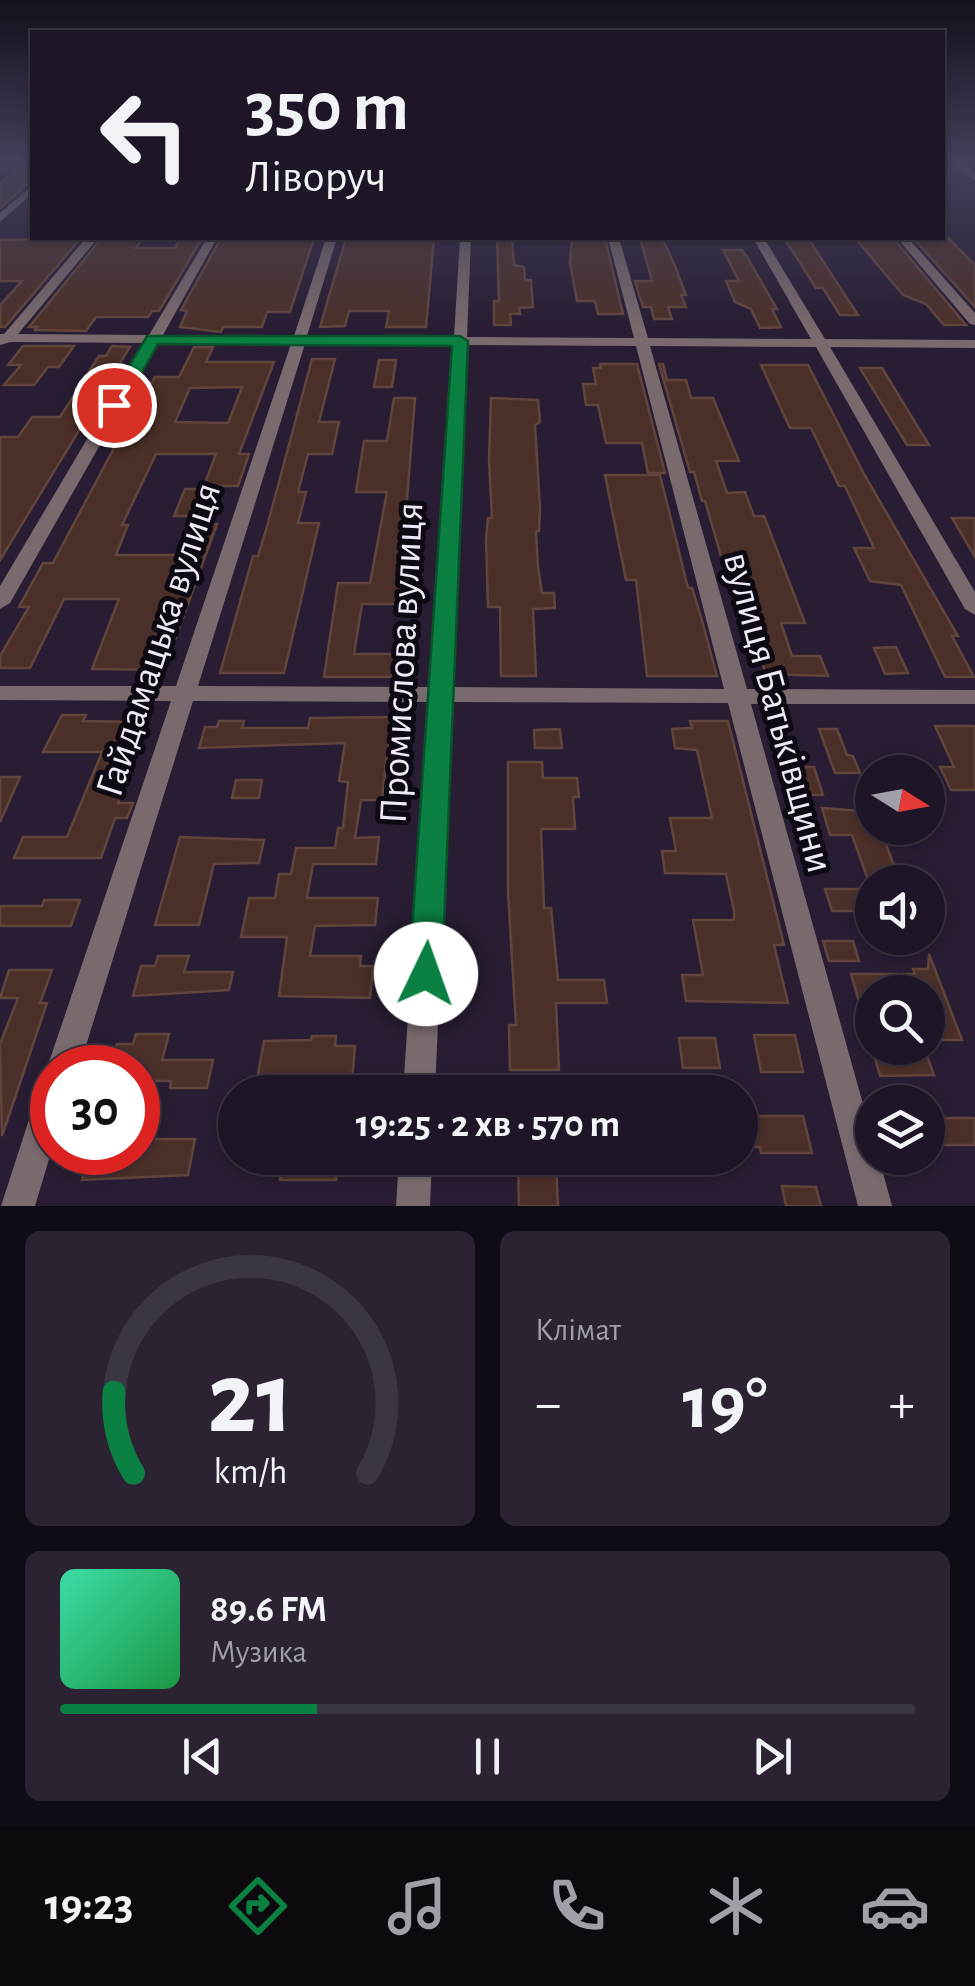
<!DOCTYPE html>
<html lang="uk">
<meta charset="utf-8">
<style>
body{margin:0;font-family:"Alegreya Sans",sans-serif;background:#2b2332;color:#f1f3f6;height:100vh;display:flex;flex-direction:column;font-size:38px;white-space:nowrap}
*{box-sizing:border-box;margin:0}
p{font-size:32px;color:#a19fa7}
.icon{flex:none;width:55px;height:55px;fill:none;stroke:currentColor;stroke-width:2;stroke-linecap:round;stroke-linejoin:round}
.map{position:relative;height:1206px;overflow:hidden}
.side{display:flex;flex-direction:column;gap:25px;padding:25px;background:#100c15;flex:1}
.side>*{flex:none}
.banner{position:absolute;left:30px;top:30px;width:915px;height:210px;border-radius:0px;box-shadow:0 2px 8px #0004,0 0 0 2px #3c3543;background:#1e1626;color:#f1f3f6;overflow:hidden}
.needle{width:65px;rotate:101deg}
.fabs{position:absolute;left:855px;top:755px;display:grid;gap:20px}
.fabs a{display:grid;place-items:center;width:90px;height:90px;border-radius:50%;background:#1e1626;box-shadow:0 2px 8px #0004,0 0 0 2px #3c3543;font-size:50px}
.speed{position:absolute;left:30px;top:1045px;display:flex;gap:20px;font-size:50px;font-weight:700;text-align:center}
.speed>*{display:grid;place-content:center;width:130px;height:130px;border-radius:50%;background:#1e1626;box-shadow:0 2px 8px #0004,0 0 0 2px #3c3543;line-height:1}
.speed .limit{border:15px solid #d22;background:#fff;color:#111}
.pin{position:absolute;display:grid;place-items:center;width:85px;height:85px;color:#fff;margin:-42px;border:5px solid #fff;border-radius:50%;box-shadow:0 2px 10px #0007}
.me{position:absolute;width:110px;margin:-55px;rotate:3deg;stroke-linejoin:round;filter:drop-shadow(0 0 8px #0008)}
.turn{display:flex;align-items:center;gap:35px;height:210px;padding:0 50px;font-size:45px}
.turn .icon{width:130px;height:130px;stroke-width:2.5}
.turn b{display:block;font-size:70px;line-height:85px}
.big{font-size:75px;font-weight:700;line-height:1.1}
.side .card{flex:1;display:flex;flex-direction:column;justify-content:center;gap:15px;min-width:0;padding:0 35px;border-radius:15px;background:#2b2332}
.side .dial{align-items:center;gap:0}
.dial svg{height:260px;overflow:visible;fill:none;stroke:#3c3543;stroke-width:7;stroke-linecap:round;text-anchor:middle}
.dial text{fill:#f1f3f6;stroke:none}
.song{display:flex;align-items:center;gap:30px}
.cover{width:120px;height:120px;border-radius:15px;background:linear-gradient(135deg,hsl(160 70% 55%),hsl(140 70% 35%))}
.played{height:10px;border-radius:5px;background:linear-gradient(90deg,#0b8043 30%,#3c3543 30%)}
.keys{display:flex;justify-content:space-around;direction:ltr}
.heat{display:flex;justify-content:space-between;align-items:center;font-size:55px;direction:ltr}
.side .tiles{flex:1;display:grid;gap:25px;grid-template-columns:1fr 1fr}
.card:last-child{grid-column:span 2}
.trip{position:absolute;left:218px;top:1075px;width:540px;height:100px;border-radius:50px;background:#1e1626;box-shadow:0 2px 8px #0004,0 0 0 2px #3c3543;font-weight:700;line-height:100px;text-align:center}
.tab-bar{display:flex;height:160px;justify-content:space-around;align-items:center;background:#0c090f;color:#a19fa7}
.tab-bar .icon{width:70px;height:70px}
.tab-bar .on{color:#0b8043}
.tab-bar b{font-size:45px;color:#f1f3f6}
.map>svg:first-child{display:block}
</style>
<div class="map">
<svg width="975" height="1206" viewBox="0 0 975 1206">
<rect width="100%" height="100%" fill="#281d32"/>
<g fill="#4b3029" stroke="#61453d" stroke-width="2.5" fill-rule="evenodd">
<polygon points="26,162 32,162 32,180 0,208 0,184"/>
<polygon points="314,238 290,312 267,312 262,327 223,327 221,332 180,327 187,311 181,310 220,240"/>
<polygon points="346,238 434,239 426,327 386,327 389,311 349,311 345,326 320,327"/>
<polygon points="497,238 512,238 514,265 524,267 525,280 531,280 533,307 519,308 520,314 510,314 511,325 494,325 494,301 499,301"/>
<polygon points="572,238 605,238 623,314 598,314 595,301 577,301 570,263"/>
<polygon points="640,238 662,238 675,266 686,295 681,295 686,307 668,307 672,319 654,319 651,307 643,307 635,281 652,281"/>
<polygon points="784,238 808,238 858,315 840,315 823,288 816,288"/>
<polygon points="855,238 893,238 966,325 944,325 926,304 903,295"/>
<polygon points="913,238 948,238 975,265 975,307"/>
<polygon points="60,239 80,239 5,327 0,327 0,305 22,281 0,281 0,240"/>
<polygon points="101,239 142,240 136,248 175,248 180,240 201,240 159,311 152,311 148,317 96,317 86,331 35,330 37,327 29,327"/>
<polygon points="723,250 742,250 747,257 777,309 772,309 781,327 760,328 751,309 735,302 726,281 739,281"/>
<polygon points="23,346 74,346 59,367 48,367 34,385 4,385 21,365 8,365"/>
<polygon points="112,346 130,347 0,560 0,437 18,437 32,417 60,417 99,356 106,356"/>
<path d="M194 347H213L206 362H274L239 454H249L238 486H204L216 454H156L122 525H128L116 555H177L192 524H217L164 670 92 669 119 599H64L30 668H0V656L29 607H19L43 563H53L131 416 155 377H179ZM242 387 228 423 175 422 190 388Z"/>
<polygon points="312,359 335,359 319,422 339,422 332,454 308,454 298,492 306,492 298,523 319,523 284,673 220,673 253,556 258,556 268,523"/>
<polygon points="379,360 396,360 392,387 374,387"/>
<polygon points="600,364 637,364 665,473 648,473 642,443 606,443 598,405 586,405 583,384 596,384 593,368 601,368"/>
<polygon points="659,364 663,364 667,380 686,380 691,398 713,398 739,461 716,461 727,493 745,492 754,516 764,516 805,623 781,623 792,656 820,656 828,676 766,674 756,645 747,645 705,501 702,501 694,472 690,472"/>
<polygon points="761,365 808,365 864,474 958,636 952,636 974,677 945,677 901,585 870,581 854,548 874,548 845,486 839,486 811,428 790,428"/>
<polygon points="860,368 882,368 929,445 907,445"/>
<polygon points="394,398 415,398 400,588 405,588 403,604 362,604 354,654 394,654 392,677 324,677 338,583 370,583 387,492 356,492 364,441 387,441"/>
<polygon points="491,398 538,400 540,422 535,425 540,508 539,531 536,531 538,567 542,593 554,593 555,608 533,609 536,676 501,676 500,607 488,607 486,540 488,518 492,518 489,460"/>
<polygon points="605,475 660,475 688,588 692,588 701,617 717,676 647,676 636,580 626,580"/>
<polygon points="185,489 210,489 199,516 174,516"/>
<polygon points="952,518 975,518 975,557"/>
<polygon points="896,647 908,673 885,674 874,648"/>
<polygon points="62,715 86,715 83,721 139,722 137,728 146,728 140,746 127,746 116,779 126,780 118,803 133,803 127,818 115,818 101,858 14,858 23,837 67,837 102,752 43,752"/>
<polygon points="391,717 382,800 361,800 355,838 379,837 376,864 313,864 307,898 378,898 375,925 315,926 310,956 361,956 360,966 373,966 370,998 279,996 287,937 241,937 249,898 275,898 279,874 291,874 296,848 335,848 338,828 343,828 348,782 339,781 345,743 199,748 205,727 217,727 219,721 244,721 242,728 308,728 310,718"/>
<polygon points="690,721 728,721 784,945 774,945 788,1003 686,1001 682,975 703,975 693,920 734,920 734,911 726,874 665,873 662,851 676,851 670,818 712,818 697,750 675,748 672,729 692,728"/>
<polygon points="935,726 975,726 975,790 951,790 940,767 954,767"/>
<polygon points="560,729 562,748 535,748 534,730"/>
<polygon points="819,729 837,729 847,755 853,756 860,773 835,773"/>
<polygon points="508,762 542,762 543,778 577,778 579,797 573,797 575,829 541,829 544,908 551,908 558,980 604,980 607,1003 556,1003 559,1070 510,1070 509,1025 516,1025 508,892"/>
<polygon points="788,767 814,767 823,795 796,795"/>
<polygon points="0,777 20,777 0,822"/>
<polygon points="236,780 262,780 259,798 232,798"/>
<polygon points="822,808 872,812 872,828 880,828 899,879 868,880 852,835 830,835"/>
<polygon points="180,837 264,840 259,863 214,864 199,925 155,925"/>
<polygon points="825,889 858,889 866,911 832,911"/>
<polygon points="44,900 80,900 71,926 0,926 0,906 42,906"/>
<polygon points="823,941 853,941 859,961 829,961"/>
<polygon points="929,954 962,1040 931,1040 928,992 872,992 872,1031 868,1032 851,974 915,974 913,969 928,969"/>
<polygon points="158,956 189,956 184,972 233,972 229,990 133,996 141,966 155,966"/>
<polygon points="9,970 52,970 40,1003 47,1003 2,1136 0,1044 18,998 0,998"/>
<polygon points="136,1034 169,1034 162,1060 213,1060 207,1088 170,1088 171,1081 138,1081 138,1068 110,1068 117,1044 133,1044"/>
<polygon points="754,1035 795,1035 803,1072 761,1072"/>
<polygon points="312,1036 336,1036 335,1046 355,1046 352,1080 257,1079 264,1041 311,1040"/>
<polygon points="679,1038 715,1038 720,1068 683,1068"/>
<polygon points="872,1048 924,1048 934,1075 880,1076"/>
<polygon points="754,1116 803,1116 812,1153 761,1153 760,1147 740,1147 740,1122 755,1122"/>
<rect x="928" y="1118" width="47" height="27"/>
<polygon points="138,1139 195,1139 188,1175 82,1180 90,1152 138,1152"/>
<polygon points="283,1158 339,1158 336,1180 280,1180"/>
<polygon points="518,1163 556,1163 558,1206 519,1206"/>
<polygon points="782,1186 816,1187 821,1206 786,1206"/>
</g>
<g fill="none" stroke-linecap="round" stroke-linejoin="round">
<g fill="#796a6d" fill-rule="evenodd">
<polygon points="951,162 960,162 975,173 975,181"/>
<polygon points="32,186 32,194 0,222 0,213"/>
<path d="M86 238H98L18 334 149 335 207 238H217L163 335 294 336 326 238H337L307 336 454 337 460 238H471L467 337 634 338 608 238H619L648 338 811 339 753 238H764L825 339 975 340V348L830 347 975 592V615L965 609 816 347 650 346 747 689 975 690V704H751L872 1136V1158H879L892 1206H858L728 703 452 702 435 1092H403L429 702 193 701 79 1068H52V1078L47 1068 171 701 0 700V686H176L291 344 158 343 10 603 0 609V586L144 343 11 342 0 345V334H4ZM305 344 453 345 430 687 198 686ZM467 345 636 346 724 689 452 687Z"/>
<polygon points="897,238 908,238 975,313 975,325 970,324"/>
<polygon points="52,1083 52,1149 35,1206 1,1206 36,1098 41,1087"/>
<polygon points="399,1158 432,1158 430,1206 396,1206"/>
</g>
</g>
<linearGradient id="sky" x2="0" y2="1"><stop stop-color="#16101c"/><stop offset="0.49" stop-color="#42405a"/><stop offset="1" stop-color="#42405a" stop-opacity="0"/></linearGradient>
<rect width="975" height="330" fill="url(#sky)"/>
<polygon fill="#0b8043" stroke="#07532c" stroke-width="2.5" points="147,336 460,336 468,341 442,974 437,984 426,988 414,984 409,974 452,346 158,344 121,409 108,409 106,405"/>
<g text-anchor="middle" stroke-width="10" stroke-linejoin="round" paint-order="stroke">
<g font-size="40" fill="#f0e9f8" stroke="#0e0a13">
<text transform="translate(157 639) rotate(-72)" y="14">Гайдамацька вулиця</text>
<text transform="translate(400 663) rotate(-87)" y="14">Промислова вулиця</text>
<text transform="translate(780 712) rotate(75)" y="14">вулиця Батьківщини</text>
</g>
</g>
</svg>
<div class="fabs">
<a><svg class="needle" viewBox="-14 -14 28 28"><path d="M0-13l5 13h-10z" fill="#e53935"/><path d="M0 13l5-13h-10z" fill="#a19fa7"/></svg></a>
<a><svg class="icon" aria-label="sound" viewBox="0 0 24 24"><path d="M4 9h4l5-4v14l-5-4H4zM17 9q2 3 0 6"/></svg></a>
<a><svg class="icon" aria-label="search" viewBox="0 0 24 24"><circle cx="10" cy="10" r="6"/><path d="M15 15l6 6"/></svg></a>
<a><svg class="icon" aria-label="layers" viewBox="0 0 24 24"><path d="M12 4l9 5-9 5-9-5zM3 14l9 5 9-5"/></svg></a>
</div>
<div class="speed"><div class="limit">30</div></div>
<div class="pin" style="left:114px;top:405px;background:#d93025"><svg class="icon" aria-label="arrive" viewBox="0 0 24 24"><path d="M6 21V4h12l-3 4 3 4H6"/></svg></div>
<svg class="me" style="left:426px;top:974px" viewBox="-20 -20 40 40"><circle r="19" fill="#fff"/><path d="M0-13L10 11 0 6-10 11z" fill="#0b8043"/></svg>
<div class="trip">19:25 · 2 хв · 570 m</div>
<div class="banner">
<div class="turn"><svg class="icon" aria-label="left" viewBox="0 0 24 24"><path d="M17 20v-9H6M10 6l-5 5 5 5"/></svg><div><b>350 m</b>Ліворуч</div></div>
</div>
</div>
<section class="side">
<div class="tiles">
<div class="card dial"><svg viewBox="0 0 100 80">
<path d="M14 69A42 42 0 1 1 86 69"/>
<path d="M14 69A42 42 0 0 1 8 44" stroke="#0b8043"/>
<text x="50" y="56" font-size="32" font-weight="700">21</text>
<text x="50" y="72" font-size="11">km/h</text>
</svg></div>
<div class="card"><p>Клімат</p>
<div class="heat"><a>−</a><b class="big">19°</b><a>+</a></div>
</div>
<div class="card">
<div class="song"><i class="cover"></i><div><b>89.6 FM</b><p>Музика</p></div></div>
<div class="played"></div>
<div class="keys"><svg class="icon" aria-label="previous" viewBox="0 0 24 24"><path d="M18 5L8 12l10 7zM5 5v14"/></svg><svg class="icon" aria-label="pause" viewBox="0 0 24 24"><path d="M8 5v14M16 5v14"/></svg><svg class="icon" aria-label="next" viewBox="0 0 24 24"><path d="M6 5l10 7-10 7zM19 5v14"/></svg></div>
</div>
</div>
</section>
<nav class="tab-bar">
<b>19:23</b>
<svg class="icon on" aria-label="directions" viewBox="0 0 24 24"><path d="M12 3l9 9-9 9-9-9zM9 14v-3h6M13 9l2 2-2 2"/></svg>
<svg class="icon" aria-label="music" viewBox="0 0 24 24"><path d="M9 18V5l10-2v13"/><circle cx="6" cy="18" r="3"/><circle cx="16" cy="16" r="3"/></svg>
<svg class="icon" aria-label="phone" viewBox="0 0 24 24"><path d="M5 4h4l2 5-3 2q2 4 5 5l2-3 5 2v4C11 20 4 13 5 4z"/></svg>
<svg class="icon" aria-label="climate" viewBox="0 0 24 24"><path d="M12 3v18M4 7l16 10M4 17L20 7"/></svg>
<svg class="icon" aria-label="car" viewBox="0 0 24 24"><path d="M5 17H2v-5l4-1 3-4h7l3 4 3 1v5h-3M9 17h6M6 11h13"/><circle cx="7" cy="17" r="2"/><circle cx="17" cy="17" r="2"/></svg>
</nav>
